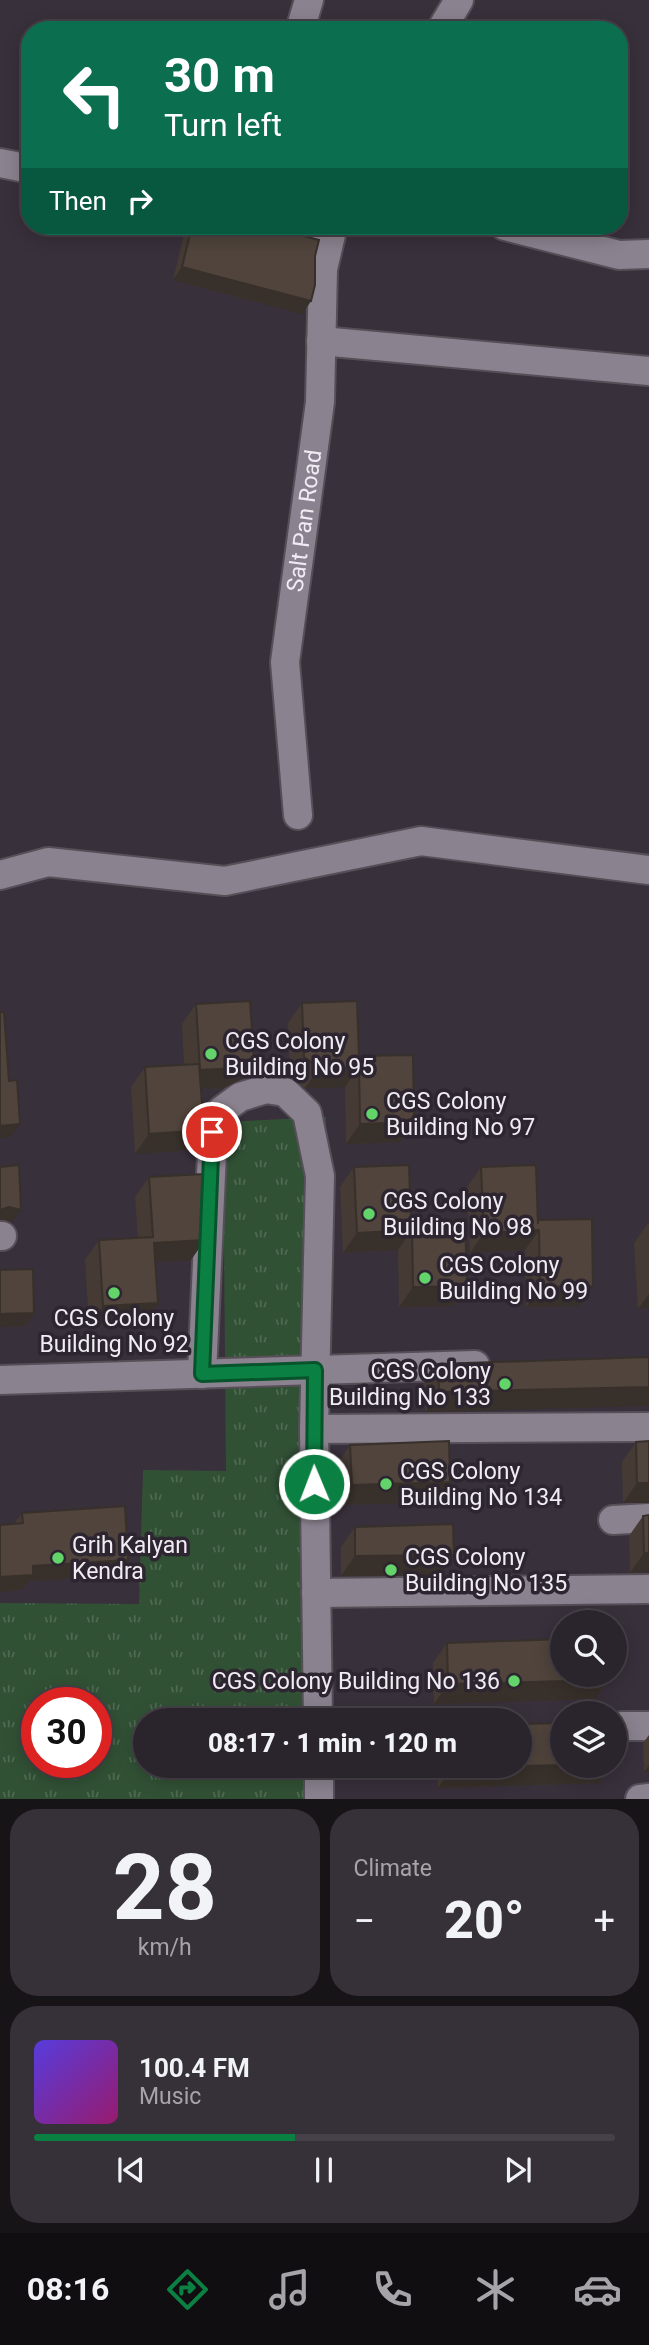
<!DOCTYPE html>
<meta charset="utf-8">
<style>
body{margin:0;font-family:Roboto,sans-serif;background:#363038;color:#f1f3f6;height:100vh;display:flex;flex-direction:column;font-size:26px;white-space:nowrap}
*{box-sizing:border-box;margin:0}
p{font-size:23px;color:#a5a4a9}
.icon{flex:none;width:38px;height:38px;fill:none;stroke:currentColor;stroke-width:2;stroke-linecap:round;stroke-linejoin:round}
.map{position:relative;height:1799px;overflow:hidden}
.sheet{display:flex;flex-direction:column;gap:10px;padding:10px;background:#171418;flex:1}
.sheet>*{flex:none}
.banner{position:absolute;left:21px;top:21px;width:607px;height:214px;border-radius:28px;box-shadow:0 4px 18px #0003,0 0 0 2px #464148;background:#0b6e4f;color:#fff;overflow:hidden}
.buttons{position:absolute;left:550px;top:1610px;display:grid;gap:14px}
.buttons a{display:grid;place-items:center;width:77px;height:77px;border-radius:50%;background:#2a242c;box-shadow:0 4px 18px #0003,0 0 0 2px #464148;font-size:35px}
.speed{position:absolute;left:21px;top:1687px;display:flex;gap:14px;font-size:35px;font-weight:700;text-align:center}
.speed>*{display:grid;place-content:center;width:91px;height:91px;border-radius:50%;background:#2a242c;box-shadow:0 4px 18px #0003,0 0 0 2px #464148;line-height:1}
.speed .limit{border:10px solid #d22;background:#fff;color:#111}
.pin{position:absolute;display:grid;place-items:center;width:60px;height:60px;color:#fff;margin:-30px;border:4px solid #fff;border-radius:50%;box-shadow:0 2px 7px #0007}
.me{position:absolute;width:77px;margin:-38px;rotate:359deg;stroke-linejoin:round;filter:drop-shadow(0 0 5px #0008)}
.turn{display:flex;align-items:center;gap:24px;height:147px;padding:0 28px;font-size:32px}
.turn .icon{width:91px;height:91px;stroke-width:2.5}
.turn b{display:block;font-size:49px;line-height:60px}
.then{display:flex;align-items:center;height:66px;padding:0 28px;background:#0003;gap:14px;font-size:26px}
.big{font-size:52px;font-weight:800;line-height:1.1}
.sheet .card{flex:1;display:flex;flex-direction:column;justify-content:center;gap:10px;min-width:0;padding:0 24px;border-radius:28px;background:#363038}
.sheet .dial{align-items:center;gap:0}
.dial b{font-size:91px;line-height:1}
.song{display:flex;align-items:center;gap:21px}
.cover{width:84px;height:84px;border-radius:10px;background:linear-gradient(135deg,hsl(250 70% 55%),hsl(320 70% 35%))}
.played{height:7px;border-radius:4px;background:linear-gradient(90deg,#0b8043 45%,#464148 45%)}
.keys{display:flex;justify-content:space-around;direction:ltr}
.heat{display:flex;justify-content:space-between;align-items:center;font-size:38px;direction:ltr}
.sheet .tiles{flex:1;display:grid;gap:10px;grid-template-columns:1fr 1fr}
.card:last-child{grid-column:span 2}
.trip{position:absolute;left:133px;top:1708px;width:399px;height:70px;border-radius:35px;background:#2a242c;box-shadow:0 4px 18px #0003,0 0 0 2px #464148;font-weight:800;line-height:70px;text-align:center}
.tabs{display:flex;height:112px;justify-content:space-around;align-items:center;background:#110e12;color:#a5a4a9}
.tabs .icon{width:49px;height:49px}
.tabs .selected{color:#0b8043}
.tabs b{font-size:32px;color:#f1f3f6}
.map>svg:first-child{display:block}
</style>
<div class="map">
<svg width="649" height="1799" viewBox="0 0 649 1799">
<defs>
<pattern id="grass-tufts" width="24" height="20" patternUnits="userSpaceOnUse" patternTransform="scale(1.75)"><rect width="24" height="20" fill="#315135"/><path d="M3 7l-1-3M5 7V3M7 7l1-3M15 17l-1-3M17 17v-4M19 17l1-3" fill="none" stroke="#4f6a53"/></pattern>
</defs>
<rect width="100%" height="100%" fill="#38303b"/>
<path fill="url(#grass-tufts)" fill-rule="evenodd" d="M326 1117 330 1720H145V1766H330V1799H0V1603L139 1604 143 1470 226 1471 223 1122ZM37 1703H96V1762H37Z"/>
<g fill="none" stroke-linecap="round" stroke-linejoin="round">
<defs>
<g id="street">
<polyline points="300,30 309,0"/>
<polyline points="441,30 459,0"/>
<polyline points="0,163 30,169"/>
<polyline points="276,226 330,238"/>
<polyline points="505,226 619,255 649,254"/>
<polyline points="321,341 649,371"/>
<path id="s1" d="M298 815 285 662 320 402 323 269 333 226"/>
<polyline points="0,875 48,862 225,881 421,841 649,870"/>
<polyline points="0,1236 2,1236"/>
<polyline points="202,1374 213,1131 221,1111 240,1097 266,1089 285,1092 307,1113 320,1176 314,1429 318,1720"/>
<polyline points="0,1380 475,1365"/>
<polyline points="314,1429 649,1427"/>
<polyline points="613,1520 649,1518"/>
<polyline points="316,1593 649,1589"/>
<polyline points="622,1726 649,1726"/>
<polyline points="319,1766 319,1799"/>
<polyline points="640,1799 649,1798"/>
</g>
</defs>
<use href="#street" stroke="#564f58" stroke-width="32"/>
<use href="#street" stroke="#8a828e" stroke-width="28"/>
</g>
<g fill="#453a34">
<polygon points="186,226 266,226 315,256 311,301 302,314 173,280"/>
<polygon points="302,1003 359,1056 414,1122 400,1142 346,1144 345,1087 305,1088 290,1077 288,1023"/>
<polygon points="196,1004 254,1060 240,1080 224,1088 201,1089 190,1150 135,1154 131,1087 145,1067 184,1065 182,1024"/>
<polygon points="354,1167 411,1221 467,1286 453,1306 399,1307 398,1250 343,1253 340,1187"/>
<polygon points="481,1167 538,1220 593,1286 579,1306 526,1307 525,1250 470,1253 467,1187"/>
<polygon points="149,1177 191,1260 155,1262 158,1303 144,1323 89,1326 85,1260 99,1240 138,1238 135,1197"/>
<polygon points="648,1223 649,1223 649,1308 638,1309 634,1243"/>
<polygon points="649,1357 425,1412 424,1384 438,1364"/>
<polygon points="636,1442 649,1503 623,1503 622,1462"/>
<polygon points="350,1445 436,1502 338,1505 336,1465"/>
<polygon points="22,1513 128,1560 117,1576 29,1581 22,1590 0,1592 0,1525 14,1524"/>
<polygon points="643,1516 649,1572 630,1573 629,1536"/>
<polygon points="355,1527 440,1575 341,1576 341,1547"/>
<polygon points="447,1643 609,1680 595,1699 434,1704 433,1663"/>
<polygon points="649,1735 649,1772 644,1772 643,1743"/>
<polygon points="438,1766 612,1766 599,1783 438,1788"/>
</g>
<g fill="#38302a">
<polygon points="182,267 311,301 302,314 173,280"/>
<polygon points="254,1060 240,1080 224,1088 186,1090 200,1070"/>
<polygon points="359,1067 345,1087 305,1088 319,1068"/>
<polygon points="414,1122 400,1142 346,1144 360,1124"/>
<polygon points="20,1124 11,1137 0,1138 0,1126"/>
<polygon points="204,1130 190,1150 135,1154 149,1134"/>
<polygon points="9,1207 21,1210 12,1222 0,1219 0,1210"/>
<polygon points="412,1230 398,1250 343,1253 357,1233"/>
<polygon points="539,1230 525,1250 470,1253 484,1233"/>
<polygon points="205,1240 191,1260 140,1263 154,1243"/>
<polygon points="467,1286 453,1306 399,1307 413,1287"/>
<polygon points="593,1286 579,1306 526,1307 540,1287"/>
<polygon points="649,1294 649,1308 638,1309"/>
<polygon points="158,1303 144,1323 89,1326 103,1306"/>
<polygon points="34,1313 25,1326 0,1327 0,1314"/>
<polygon points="649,1387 649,1406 425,1412 439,1392"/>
<polygon points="450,1482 436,1502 338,1505 352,1485"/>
<polygon points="637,1483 649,1483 649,1503 623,1503"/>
<polygon points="644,1553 649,1553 649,1572 630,1573"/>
<polygon points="454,1555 440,1575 341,1576 355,1556"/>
<polygon points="128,1560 117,1576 29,1581 22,1590 0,1592 0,1577 33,1566"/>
<polygon points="609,1680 595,1699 434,1704 448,1684"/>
<polygon points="562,1765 612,1766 599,1783 438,1788 452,1768"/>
<polygon points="649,1765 649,1772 644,1772"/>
</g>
<g fill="#50443c" stroke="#38302a" stroke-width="2">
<polygon points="192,226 266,226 319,240 315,256 315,285 311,301 182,267"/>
<polygon points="250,1001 254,1060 238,1068 200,1070 196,1004"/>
<polygon points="357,1001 359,1056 413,1055 414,1122 360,1124 359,1067 319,1068 304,1057 302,1003"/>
<polygon points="0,1012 4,1012 9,1081 17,1080 20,1124 0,1126"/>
<polygon points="199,1064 204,1130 149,1134 145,1067"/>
<polygon points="19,1165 21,1210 9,1207 0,1210 0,1167"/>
<polygon points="409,1165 411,1221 465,1219 467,1286 413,1287 412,1230 357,1233 354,1167"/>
<polygon points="536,1165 538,1224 538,1220 592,1219 593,1286 540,1287 539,1230 484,1233 481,1167"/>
<polygon points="204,1174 206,1206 205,1240 154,1243 158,1303 103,1306 99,1240 153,1237 149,1177"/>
<polygon points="33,1269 34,1313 0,1314 0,1270"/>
<polygon points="649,1357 649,1387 439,1392 438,1364"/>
<polygon points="449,1441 450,1482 352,1485 350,1445"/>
<polygon points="649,1441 649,1483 637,1483 636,1442"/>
<polygon points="125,1506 128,1560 33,1566 33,1575 0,1577 0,1525 23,1523 22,1513"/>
<polygon points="649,1515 649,1553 644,1553 643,1516"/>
<polygon points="453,1524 454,1555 355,1556 355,1527"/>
<polygon points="562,1639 562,1675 608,1675 609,1680 448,1684 447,1643"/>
<polygon points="562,1723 562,1765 452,1768 452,1766 520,1766 520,1724"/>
</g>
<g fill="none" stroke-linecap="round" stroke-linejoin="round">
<defs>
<polyline id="route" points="212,1132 202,1374 315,1370 314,1484"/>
</defs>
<use href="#route" stroke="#07532c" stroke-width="18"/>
<use href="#route" stroke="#0b8043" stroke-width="12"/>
</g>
<g fill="#62d469" stroke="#2d2630" stroke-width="2.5">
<circle cx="211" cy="1054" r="7"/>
<circle cx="372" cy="1114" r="7"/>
<circle cx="369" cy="1214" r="7"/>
<circle cx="425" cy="1278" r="7"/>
<circle cx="114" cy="1293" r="7"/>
<circle cx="505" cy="1384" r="7"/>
<circle cx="386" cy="1484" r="7"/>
<circle cx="58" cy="1558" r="7"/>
<circle cx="391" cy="1570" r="7"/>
<circle cx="514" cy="1681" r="7"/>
</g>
<g text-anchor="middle" stroke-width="7" stroke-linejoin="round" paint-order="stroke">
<g font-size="23" fill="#f1ecf3" stroke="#2d2630">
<text dy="8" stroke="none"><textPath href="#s1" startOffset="296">Salt Pan Road</textPath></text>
</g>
<g font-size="23" fill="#f1ecf3" stroke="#2d2630" text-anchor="start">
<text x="225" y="1049">CGS Colony<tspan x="225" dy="26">Building No 95</tspan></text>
<text x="386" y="1109">CGS Colony<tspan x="386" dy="26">Building No 97</tspan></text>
<text x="383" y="1209">CGS Colony<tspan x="383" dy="26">Building No 98</tspan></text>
<text x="439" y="1273">CGS Colony<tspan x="439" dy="26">Building No 99</tspan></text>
<text x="114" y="1326" text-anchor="middle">CGS Colony<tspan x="114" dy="26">Building No 92</tspan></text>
<text x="491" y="1379" text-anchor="end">CGS Colony<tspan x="491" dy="26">Building No 133</tspan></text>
<text x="400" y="1479">CGS Colony<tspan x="400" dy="26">Building No 134</tspan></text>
<text x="72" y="1553">Grih Kalyan<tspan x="72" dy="26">Kendra</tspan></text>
<text x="405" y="1565">CGS Colony<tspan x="405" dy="26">Building No 135</tspan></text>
<text x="500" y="1689" text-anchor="end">CGS Colony Building No 136</text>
</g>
</g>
</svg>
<div class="buttons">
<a><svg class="icon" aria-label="search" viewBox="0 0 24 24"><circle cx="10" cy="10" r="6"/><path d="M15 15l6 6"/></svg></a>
<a><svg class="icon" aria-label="layers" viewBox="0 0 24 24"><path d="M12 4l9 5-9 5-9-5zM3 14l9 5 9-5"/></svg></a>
</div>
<div class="speed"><div class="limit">30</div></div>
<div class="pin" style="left:212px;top:1132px;background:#d93025"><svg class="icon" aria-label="arrive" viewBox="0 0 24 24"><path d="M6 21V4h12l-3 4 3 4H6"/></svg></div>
<svg class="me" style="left:314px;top:1484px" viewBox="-20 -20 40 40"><circle r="17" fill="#0b8043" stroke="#fff" stroke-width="3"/><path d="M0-11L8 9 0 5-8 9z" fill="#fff"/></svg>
<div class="trip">08:17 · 1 min · 120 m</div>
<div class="banner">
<div class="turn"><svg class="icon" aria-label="left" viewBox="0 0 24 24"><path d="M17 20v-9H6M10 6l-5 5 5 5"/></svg><div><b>30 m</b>Turn left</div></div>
<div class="then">Then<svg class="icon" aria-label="right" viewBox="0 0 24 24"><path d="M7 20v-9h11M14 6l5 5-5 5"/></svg></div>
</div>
</div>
<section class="sheet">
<div class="tiles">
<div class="card dial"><b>28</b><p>km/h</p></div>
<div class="card"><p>Climate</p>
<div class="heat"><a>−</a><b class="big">20°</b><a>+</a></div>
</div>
<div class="card">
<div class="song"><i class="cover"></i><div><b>100.4 FM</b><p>Music</p></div></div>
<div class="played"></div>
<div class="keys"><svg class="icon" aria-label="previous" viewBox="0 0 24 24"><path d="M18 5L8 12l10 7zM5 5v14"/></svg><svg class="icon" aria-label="pause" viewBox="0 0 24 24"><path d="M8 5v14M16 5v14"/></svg><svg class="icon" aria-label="next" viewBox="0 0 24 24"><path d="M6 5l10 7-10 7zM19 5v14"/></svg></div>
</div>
</div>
</section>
<nav class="tabs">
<b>08:16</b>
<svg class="icon selected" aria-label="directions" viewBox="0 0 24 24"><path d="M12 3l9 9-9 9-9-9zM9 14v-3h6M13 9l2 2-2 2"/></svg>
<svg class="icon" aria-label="music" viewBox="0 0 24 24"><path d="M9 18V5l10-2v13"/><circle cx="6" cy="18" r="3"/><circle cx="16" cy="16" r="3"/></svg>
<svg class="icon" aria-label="phone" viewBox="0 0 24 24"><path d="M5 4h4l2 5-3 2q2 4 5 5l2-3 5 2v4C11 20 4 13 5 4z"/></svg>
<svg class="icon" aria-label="climate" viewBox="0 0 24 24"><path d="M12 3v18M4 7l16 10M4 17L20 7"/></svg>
<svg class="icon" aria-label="car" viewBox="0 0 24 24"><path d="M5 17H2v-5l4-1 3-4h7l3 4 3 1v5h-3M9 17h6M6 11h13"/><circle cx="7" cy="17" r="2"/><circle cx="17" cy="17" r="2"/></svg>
</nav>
